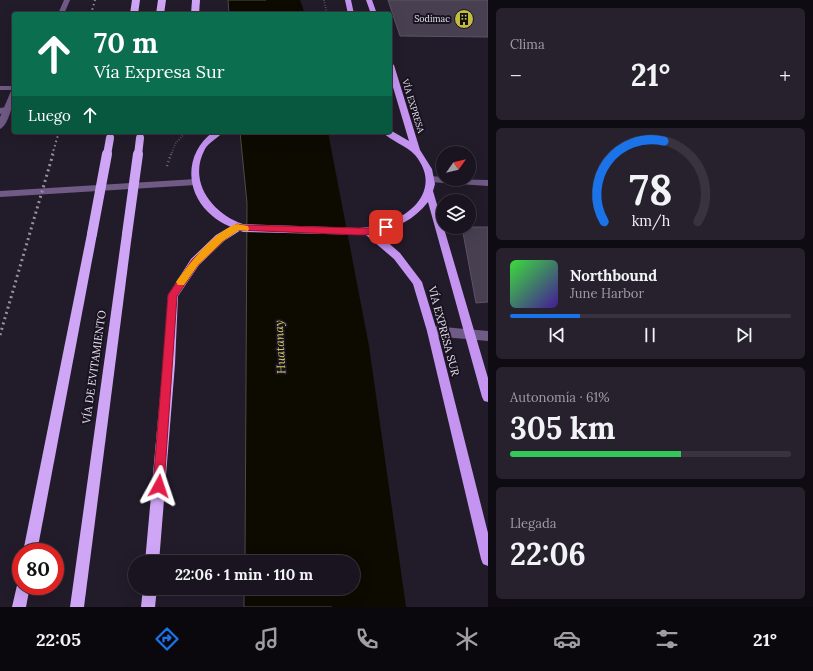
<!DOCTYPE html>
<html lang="es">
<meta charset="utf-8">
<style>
body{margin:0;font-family:Lora,serif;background:#27212d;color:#f1f3f6;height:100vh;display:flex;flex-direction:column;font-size:15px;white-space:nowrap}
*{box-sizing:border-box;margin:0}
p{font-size:13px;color:#9f9ea5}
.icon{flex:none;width:22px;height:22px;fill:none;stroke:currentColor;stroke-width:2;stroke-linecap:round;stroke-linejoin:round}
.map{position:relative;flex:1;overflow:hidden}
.details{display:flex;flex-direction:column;gap:8px;padding:8px;background:#0e0b12;width:325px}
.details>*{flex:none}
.top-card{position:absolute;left:12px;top:12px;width:380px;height:122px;border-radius:4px;box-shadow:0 4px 16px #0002,0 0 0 1px #38333e;background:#0b6e4f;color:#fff;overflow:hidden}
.needle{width:26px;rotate:56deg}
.buttons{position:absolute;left:436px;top:146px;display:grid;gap:8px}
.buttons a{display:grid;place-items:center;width:40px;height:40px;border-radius:50%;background:#1a1420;box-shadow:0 4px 16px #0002,0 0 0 1px #38333e;font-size:20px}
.speed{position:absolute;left:12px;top:543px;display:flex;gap:8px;font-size:20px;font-weight:700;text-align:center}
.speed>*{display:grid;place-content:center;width:52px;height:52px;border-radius:50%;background:#1a1420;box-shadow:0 4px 16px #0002,0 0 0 1px #38333e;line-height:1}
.speed .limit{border:6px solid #d22;background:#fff;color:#111}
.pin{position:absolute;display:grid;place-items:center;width:34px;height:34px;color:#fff;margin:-17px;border-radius:8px;box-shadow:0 2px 6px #0006}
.me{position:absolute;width:44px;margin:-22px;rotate:5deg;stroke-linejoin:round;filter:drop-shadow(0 0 3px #0008)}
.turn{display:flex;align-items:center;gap:14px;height:84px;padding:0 16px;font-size:18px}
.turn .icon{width:52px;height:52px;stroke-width:2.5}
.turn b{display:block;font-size:28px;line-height:34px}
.then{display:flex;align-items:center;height:38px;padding:0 16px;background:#0003;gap:8px;font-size:15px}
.big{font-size:30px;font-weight:700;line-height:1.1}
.details .tile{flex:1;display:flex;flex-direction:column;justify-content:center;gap:6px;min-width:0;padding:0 14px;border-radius:6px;background:#27212d}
.details .dial{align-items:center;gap:0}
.dial svg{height:104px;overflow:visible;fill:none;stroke:#38333e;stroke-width:7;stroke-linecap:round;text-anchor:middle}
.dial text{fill:#f1f3f6;stroke:none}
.song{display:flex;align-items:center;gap:12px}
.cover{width:48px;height:48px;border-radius:6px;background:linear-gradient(135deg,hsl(120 70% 55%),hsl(260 70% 35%))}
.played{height:4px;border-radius:2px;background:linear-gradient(90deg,#1a73e8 25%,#38333e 25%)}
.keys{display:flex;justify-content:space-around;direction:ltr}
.heat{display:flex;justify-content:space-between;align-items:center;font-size:22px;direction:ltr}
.charge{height:6px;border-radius:3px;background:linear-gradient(90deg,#34c759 61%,#38333e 0)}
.trip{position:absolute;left:128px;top:555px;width:232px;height:40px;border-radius:20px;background:#1a1420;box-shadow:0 4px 16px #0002,0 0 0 1px #38333e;font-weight:700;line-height:40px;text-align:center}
.tabs{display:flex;height:64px;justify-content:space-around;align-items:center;background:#0a080d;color:#9f9ea5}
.tabs .icon{width:28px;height:28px}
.tabs .on{color:#1a73e8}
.tabs b{font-size:18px;color:#f1f3f6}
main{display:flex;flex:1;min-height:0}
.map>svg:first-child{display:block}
</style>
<main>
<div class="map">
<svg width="488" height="607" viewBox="0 0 488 607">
<rect width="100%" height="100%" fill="#221b2a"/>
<g fill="#0d0b00" stroke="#4e4b46">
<polygon points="228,0 283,0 287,14 229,14"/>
<polygon points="240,132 306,132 341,346 369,607 244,607 244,588 353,588 353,562 245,562 247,203"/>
</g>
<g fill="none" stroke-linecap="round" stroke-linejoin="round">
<g fill="#0d0b00" fill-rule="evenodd">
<polygon points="266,0 300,0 305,14 269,14"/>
<polygon points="284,132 328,132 369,346 406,607 332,607 331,588 353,588 353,562 329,562 313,346"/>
</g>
</g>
<g fill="#484051" stroke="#5c5466">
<polygon points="388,0 488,0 488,37 400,36"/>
<polygon points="462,227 488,227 488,302 476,303"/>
</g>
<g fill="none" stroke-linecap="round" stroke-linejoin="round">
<g stroke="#77717e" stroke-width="2" stroke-dasharray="0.5 2" stroke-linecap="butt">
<polyline points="324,0 327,14"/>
<polyline points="171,155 175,144 186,132"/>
</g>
<polyline stroke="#77717e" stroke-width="2.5" stroke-dasharray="1 3" stroke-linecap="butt" points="167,166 171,154"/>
<polygon fill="#705a86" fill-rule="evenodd" points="7,107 10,108 10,112 0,114 0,108"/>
<g fill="#705a86" fill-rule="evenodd">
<polygon points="64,0 70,0 64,14 58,14"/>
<polygon points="430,176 443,177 443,179 488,180 488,186 430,182 426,179"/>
<polygon points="196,179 200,182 196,185 0,197 0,191"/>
<polygon points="432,326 488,331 488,341 432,336 428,334 427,331 428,328"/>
</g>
<g fill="#705a86" fill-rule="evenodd">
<rect x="0" y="86" width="14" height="4"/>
<path d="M11 91H14C14 100 9 125 0 129V117Z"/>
</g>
<g fill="#c494f0" fill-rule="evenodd">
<polygon points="345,0 351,0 354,14 348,14"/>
<polygon points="366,0 372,0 377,14 371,14"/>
<path d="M390 63 394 65 420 150 432 169 435 184 433 191 488 378V402L484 401 482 397 428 202C414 220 397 227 377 233L400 253 422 282 437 331 488 533V566L483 564 481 559 427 331 413 284 394 259 366 235 243 232C230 227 218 222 208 212 184 188 186 152 213 132H223C218 138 209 142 205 149 187 182 213 214 243 224L359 228C368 227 377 226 386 223 417 213 440 185 415 155 406 145 390 141 383 132H390V130L409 141 390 77Z"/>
</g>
<g fill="#cfa6f6" fill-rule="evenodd">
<polygon points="132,0 140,0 138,14 130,14"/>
<polygon points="158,0 166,0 164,14 156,14"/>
<polygon points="192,0 200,0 199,14 191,14"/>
<polygon points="237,223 241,224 242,227 241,230 224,241 199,265 178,296 175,364 159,562 145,562 163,364 168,295 191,259 216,235"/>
<polygon points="92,230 96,231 97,234 37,552 23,552 87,234 88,231"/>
<polygon points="127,230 131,231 132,234 84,607 70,607 122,234 123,231"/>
<polygon points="21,579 21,586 30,586 26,607 12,607 18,581"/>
<polygon points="143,588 157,588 155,607 141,607"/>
</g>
<g stroke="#97919d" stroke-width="2" stroke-dasharray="1.5 3" stroke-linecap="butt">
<polyline points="91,14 95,0"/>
<polyline points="52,155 59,132"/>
</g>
<polyline stroke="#97919d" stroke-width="3" stroke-dasharray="2 3.5" stroke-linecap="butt" points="0,335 53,154"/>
<g stroke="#cfa6f6" stroke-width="8">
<polyline points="107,155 110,138"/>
<polyline points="138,155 140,138"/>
</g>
<g stroke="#cfa6f6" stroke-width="10">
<polyline points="92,234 107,154"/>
<polyline points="127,234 138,154"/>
</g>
</g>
<path fill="#e11d48" stroke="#92132f" d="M237 224 243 225 359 228H368L386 224 391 227C385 234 368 235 359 235L238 230 223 241 198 265 177 296 164 486 163 490 159 492 155 490 153 486 168 295 192 260 217 236Z"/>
<path fill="#f59e0b" d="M237 224 248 226 249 229 248 231 239 230 223 241 198 265 184 285H178L176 282 178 279C192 261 214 231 237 224Z"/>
<defs>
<symbol id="building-disc" viewBox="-11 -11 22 22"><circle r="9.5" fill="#c4bc3e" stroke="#191220"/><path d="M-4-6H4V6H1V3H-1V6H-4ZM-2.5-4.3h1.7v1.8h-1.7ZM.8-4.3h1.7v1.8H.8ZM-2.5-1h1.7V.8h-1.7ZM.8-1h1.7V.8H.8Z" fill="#111"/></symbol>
</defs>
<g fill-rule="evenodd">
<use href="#building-disc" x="453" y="8" width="22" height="22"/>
</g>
<g text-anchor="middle" stroke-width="4" stroke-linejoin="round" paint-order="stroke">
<g font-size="9" fill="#e6e1eb" stroke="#191220" text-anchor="end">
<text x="450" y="22">Sodimac</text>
</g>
<g font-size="9" fill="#e6e1eb" stroke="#191220">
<text transform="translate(413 106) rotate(73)" y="3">VÍA EXPRESA</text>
</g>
<g font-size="11" fill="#e6e1eb" stroke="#191220">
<text transform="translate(444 331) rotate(75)" y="4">VÍA EXPRESA SUR</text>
<text transform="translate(94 367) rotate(-82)" y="4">VÍA DE EVITAMIENTO</text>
</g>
<g font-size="12" font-style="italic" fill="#d6d063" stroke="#191220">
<text transform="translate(280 347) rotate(-93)" y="4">Huatanay</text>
</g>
</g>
</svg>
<div class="buttons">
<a><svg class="needle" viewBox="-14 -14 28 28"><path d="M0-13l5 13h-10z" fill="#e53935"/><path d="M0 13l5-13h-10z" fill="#9f9ea5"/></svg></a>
<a><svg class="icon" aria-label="layers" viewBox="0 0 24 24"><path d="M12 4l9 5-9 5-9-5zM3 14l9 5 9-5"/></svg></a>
</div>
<div class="speed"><div class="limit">80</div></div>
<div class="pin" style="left:386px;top:227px;background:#d93025"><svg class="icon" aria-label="arrive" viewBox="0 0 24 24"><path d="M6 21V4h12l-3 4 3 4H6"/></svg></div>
<svg class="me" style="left:159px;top:486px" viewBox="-20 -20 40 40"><path d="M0-17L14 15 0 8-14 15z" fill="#e11d48" stroke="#fff" stroke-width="4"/></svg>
<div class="trip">22:06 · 1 min · 110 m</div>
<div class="top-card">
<div class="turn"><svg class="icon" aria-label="ahead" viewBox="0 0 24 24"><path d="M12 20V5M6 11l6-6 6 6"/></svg><div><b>70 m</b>Vía Expresa Sur</div></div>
<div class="then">Luego<svg class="icon" aria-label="ahead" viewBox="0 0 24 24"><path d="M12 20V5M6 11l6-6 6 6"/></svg></div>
</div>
</div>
<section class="details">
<div class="tile"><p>Clima</p>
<div class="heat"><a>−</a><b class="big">21°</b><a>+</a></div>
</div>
<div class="tile dial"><svg viewBox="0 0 100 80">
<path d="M14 69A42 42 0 1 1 86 69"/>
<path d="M14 69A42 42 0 0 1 60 7" stroke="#1a73e8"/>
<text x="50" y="56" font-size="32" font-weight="700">78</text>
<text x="50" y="72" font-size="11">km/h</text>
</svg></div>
<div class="tile">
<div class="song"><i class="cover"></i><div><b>Northbound</b><p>June Harbor</p></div></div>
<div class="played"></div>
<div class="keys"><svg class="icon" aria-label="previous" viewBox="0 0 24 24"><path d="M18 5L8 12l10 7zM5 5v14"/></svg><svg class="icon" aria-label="pause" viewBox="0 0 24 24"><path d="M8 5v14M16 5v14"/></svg><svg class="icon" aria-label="next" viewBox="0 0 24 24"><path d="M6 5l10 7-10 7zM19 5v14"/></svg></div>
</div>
<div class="tile"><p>Autonomía · 61%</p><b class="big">305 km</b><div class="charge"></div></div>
<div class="tile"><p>Llegada</p><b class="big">22:06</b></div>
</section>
</main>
<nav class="tabs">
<b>22:05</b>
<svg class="icon on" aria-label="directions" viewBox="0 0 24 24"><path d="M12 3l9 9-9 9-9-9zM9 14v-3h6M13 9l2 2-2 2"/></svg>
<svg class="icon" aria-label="music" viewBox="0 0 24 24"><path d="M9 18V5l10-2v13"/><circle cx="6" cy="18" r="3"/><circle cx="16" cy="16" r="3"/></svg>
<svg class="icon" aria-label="phone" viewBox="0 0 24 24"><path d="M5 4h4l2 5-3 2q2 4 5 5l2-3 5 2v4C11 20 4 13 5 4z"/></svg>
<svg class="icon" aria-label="climate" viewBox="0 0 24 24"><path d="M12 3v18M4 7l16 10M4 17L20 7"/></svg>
<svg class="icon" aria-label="car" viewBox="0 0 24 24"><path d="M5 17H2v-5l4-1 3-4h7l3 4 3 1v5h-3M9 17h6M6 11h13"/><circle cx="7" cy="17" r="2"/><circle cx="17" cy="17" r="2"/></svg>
<svg class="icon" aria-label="filters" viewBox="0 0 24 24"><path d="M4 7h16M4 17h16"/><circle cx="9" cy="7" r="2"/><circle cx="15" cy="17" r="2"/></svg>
<b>21°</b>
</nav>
